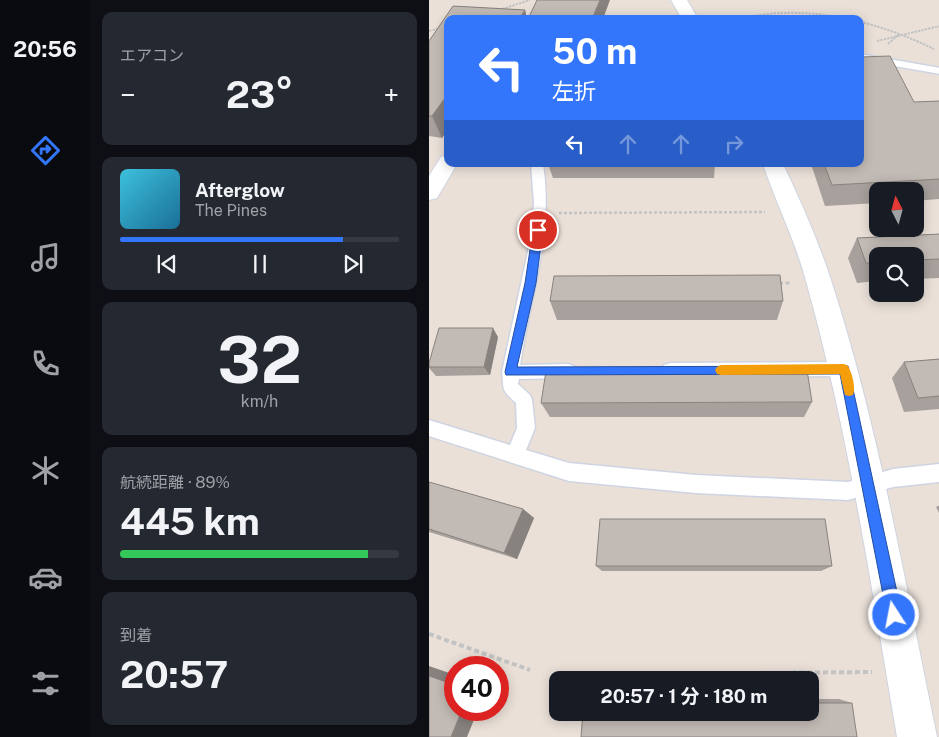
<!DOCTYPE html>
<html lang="ja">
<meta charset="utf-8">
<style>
body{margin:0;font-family:"Public Sans","Noto Sans JP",sans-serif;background:#242831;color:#f1f3f6;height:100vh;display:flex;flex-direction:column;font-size:19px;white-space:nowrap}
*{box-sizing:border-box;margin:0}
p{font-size:16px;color:#9ea1a6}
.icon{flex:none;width:28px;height:28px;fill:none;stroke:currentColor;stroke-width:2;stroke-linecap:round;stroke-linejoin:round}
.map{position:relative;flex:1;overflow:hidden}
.drawer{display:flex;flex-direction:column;gap:12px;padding:12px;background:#0d0f14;width:339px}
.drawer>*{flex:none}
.guide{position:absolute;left:15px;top:15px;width:420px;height:152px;border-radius:10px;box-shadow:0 2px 12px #0003;background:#3476fb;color:#fff;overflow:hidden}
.needle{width:32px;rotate:354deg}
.buttons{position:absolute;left:440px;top:182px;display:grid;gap:10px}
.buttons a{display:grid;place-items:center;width:55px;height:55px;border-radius:10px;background:#171b24;box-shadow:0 2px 12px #0003;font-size:25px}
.speed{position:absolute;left:15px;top:656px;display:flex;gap:10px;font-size:25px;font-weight:700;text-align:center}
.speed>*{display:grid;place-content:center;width:65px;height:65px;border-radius:50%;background:#171b24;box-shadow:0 2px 12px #0003;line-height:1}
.speed .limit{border:8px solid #d22;background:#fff;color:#111}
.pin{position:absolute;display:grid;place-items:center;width:42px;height:42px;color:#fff;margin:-21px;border:2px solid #fff;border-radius:50%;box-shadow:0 1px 5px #0007}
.me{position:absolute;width:55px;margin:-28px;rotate:349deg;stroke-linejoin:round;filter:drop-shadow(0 0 4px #0008)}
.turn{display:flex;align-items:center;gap:18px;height:105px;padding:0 25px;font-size:22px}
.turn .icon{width:65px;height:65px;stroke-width:2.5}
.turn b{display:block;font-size:35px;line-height:42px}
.lanes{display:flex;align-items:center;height:48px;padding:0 25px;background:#0003;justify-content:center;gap:25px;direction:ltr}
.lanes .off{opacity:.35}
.big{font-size:38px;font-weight:700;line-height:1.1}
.drawer .tile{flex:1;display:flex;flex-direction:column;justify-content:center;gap:8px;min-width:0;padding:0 18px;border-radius:10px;background:#242831}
.drawer .dial{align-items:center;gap:0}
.dial b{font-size:65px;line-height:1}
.song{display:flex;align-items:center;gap:15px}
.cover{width:60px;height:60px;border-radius:8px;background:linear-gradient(135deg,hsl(190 70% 55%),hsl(200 70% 35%))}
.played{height:5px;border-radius:2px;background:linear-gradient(90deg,#3476fb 80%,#363941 80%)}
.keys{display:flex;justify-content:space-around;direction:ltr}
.heat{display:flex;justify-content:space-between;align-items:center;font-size:28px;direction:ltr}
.charge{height:8px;border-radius:4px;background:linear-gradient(90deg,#34c759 89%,#363941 0)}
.trip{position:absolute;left:120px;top:671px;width:270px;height:50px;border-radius:10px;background:#171b24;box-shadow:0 2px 12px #0003;font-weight:700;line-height:50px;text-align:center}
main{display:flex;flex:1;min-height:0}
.dock{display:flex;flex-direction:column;width:90px;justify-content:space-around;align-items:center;background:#090b0e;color:#9ea1a6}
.dock .icon{width:35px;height:35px}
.dock .active{color:#3476fb}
.dock b{font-size:22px;color:#f1f3f6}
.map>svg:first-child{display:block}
</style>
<main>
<nav class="dock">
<b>20:56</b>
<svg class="icon active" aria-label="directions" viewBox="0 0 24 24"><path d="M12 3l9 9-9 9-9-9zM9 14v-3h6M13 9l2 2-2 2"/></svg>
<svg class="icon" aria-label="music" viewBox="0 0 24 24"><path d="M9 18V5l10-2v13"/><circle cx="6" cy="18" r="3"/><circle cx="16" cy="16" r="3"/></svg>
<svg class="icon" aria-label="phone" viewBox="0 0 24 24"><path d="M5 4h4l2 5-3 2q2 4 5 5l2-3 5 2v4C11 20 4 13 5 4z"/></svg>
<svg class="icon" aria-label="climate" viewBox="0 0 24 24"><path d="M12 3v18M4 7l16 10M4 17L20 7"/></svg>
<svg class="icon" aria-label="car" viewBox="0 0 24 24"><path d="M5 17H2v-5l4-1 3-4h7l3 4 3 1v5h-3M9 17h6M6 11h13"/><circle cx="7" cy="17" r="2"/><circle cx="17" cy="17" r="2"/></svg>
<svg class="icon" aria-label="filters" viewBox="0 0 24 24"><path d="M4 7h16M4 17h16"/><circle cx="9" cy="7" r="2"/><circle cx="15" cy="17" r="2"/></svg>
</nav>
<section class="drawer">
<div class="tile"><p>エアコン</p>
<div class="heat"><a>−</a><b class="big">23°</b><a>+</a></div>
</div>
<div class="tile">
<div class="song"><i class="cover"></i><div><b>Afterglow</b><p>The Pines</p></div></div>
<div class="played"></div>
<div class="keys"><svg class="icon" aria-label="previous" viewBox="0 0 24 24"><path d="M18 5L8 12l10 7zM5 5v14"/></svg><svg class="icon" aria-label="pause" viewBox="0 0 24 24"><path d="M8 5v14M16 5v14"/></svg><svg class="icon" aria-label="next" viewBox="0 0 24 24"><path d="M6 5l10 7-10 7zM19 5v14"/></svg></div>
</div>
<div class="tile dial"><b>32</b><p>km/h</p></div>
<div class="tile"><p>航続距離 · 89%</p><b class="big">445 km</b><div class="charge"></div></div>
<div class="tile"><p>到着</p><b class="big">20:57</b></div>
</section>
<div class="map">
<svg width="511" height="737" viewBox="0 0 511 737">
<rect width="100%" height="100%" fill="#eae0d8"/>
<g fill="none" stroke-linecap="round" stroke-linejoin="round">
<defs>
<g id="lane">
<polygon points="431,54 511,68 511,74 431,60"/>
<path d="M102 164H114C125 234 101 297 91 365L139 364 145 366 147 371 145 376 139 378 90 379 89 384 101 395 103 400 106 428 97 450 140 463 267 475 419 482 464 469 511 464V482L464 487 419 500 267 493 140 481 0 436V420L81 445 88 428 87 403C72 389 75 391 73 372L101 242 105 203Z"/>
<polygon points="415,362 421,364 423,369 421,374 415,376 241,377 235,375 233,370 235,365 241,363"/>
</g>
<polygon id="street" points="19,155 19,164 28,164 8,198 0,200 0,176 12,157"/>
<g id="secondary">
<polygon points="242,0 258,0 269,19 253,19"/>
<path d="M334 164H354C372 202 389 240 402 280 450 428 476 584 508 737H468C442 584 419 430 377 281 366 240 347 203 334 164Z"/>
</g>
</defs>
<use href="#lane" stroke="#ced4e1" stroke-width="3"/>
<use href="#street" stroke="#ced4e1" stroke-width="2"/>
<use href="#secondary" stroke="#ced4e1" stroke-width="2"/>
<g stroke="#c3c3c3" stroke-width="2" stroke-dasharray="2.5 1" stroke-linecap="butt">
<polyline points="70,10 101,0"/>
<path d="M310 19C376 3 445 20 505 49"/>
<polyline points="0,31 19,26"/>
<polyline points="448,41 511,26"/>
<polyline points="459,44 469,35"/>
</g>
<polyline stroke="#c3c3c3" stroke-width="2.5" stroke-dasharray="3 2" stroke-linecap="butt" points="130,213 336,212"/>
<polyline stroke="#c3c3c3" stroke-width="3" stroke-dasharray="4 2.5" stroke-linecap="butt" points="350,283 363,283"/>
<g stroke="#c3c3c3" stroke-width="4" stroke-dasharray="5 3" stroke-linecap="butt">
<polyline points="0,634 101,670"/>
<polyline points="194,674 443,672"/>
</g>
<use href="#lane" fill="#fff" fill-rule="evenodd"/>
<use href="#street" fill="#fff" fill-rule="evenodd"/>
<use href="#secondary" fill="#fff" fill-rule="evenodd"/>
</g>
<g fill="#a7a09c">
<polygon points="24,6 96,10 98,19 19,19 19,129 13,138 0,136 0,41"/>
<polygon points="511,101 511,199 486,201 486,191 449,191 449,203 396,206 382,164 431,164 485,102"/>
<polygon points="119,164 286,164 285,178 124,178"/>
<polygon points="511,234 511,278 486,279 486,256 449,256 449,281 428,283 419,258 428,238"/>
<polygon points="121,301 354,301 348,320 128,320"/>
<polygon points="69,337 61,375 7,376 0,368 0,363"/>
<polygon points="511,359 511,409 475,412 463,378 475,362"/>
<polygon points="383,402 375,417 121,417 112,403"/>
<polygon points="0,482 94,509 105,518 88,559 0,532"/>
<polygon points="511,505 511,515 507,507"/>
<polygon points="167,566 403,566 392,571 173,571"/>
<polygon points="381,699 410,699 423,703 381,712"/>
</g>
<g fill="#88827f">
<polygon points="171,0 181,0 174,19 163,19"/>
<polygon points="96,10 98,19 90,19"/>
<polygon points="19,94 19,129 13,138 3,116"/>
<polygon points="64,328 69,337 61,375 55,367"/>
<polygon points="94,509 105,518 88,559 75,553"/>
<polygon points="0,666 26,675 26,685 0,676"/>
<polygon points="33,710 49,710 38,737 22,737"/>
</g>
<g fill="#c2bab5" stroke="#88827f">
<polygon points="108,0 171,0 163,19 99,19"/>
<polygon points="24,6 96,10 90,19 19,19 19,94 3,116 0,116 0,41"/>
<polygon points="461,56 485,102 511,101 511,179 403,185 395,164 431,164 431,57"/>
<polygon points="511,234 511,259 486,260 486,256 449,256 449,263 437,263 428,238"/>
<polygon points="351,275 354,301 121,301 125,276"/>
<polygon points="10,328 64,328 55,367 0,367 0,363"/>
<polygon points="511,359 511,396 489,398 475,362"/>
<polygon points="378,370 383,402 112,403 117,371"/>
<polygon points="0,482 94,509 75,553 0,529"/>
<polygon points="171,519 396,519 403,566 167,566"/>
<polygon points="0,676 26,685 26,710 33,710 22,737 0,737"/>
<polygon points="381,703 423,703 428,737 152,737 154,712 381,712"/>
</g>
<polygon fill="#3476fb" stroke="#224da3" points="109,227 114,230 107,283 88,367 419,366 473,615 470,620 465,622 460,620 458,615 411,374 77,375 76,372 96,283 104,230"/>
<path fill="#f59e0b" d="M415 364 419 366C423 373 427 387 424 395L420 396 416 395 411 374 292 375 288 374 286 370 288 367 292 365Z"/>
</svg>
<div class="buttons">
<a><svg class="needle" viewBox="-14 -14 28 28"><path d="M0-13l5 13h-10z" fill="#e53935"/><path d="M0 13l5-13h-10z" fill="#9ea1a6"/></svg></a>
<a><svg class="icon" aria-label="search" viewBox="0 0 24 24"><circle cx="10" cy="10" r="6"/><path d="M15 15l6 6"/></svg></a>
</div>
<div class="speed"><div class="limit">40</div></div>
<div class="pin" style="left:109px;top:230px;background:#d93025"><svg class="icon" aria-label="arrive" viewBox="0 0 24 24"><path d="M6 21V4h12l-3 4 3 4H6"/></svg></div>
<svg class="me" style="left:465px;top:615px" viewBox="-20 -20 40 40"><circle r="17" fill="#3476fb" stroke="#fff" stroke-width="3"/><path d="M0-11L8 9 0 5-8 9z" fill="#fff"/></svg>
<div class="trip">20:57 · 1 分 · 180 m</div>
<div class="guide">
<div class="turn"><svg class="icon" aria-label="left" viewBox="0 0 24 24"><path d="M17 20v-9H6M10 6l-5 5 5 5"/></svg><div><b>50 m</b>左折</div></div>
<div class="lanes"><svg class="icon" aria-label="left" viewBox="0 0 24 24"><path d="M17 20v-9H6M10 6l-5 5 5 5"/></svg><svg class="icon off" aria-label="ahead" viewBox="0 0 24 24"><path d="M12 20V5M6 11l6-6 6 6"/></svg><svg class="icon off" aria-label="ahead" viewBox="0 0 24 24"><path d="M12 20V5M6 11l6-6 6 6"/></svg><svg class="icon off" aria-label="right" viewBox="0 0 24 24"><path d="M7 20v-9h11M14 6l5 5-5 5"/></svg></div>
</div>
</div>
</main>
